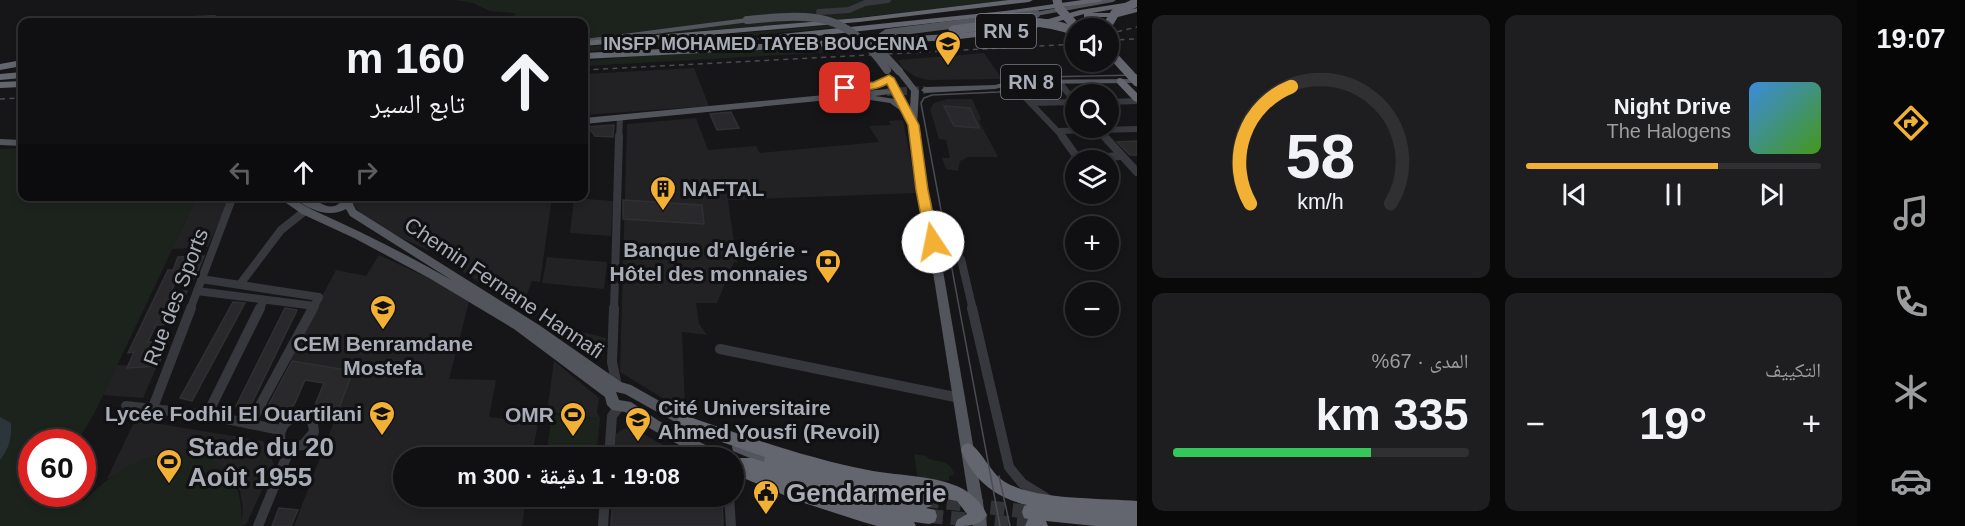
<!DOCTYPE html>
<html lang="ar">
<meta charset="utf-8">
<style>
body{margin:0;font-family:Helvetica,"Noto Naskh Arabic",sans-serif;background:#1e1e20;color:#f1f3f6;direction:rtl;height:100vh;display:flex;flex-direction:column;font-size:22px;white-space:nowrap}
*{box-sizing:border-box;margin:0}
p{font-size:20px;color:#9c9d9f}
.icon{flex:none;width:33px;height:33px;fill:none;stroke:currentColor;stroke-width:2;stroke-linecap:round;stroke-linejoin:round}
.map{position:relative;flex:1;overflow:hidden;direction:ltr}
.sheet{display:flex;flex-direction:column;gap:15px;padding:15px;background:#09090a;width:720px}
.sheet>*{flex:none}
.guide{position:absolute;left:18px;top:18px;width:570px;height:183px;border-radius:12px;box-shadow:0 3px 9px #0003,0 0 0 2px #303032;direction:rtl;background:#101012;color:#f1f3f6;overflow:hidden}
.tools{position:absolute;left:1065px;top:18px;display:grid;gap:12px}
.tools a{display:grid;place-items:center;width:54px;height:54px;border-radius:50%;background:#101012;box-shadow:0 3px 9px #0003,0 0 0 2px #303032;font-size:30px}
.speed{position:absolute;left:18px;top:429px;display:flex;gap:12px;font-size:30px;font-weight:700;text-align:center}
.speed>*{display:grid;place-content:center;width:78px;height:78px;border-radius:50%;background:#101012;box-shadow:0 3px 9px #0003,0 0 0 2px #303032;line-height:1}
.speed .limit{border:9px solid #d22;background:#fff;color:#111}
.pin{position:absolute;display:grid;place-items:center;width:51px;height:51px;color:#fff;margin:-26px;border-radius:12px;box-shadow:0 3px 9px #0006}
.me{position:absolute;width:66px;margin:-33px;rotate:349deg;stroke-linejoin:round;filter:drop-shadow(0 0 4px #0008)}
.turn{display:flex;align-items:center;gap:21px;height:126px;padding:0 24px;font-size:27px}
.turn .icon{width:78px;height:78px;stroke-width:2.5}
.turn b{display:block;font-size:42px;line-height:51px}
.lanes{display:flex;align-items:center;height:57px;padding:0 24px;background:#0003;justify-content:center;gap:30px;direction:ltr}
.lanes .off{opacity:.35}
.big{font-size:45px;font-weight:800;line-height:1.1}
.sheet .widget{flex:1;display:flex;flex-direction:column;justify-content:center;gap:9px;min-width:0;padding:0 21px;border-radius:12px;background:#1e1e20}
.sheet .dial{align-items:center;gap:0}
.dial svg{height:156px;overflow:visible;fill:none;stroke:#303032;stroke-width:7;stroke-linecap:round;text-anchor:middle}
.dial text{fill:#f1f3f6;stroke:none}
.song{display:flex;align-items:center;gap:18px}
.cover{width:72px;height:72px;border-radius:9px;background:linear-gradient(135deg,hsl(210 70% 55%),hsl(100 70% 35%))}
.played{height:6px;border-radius:3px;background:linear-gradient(90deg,#f2b134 65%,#303032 65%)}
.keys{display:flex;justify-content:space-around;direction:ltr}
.heat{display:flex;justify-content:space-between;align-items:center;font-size:33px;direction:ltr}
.charge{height:9px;border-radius:4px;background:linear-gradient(90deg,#34c759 67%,#303032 0)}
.sheet .tiles{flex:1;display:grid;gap:15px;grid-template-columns:repeat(2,1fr)}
.trip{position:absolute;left:393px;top:447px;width:351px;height:60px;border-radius:30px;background:#101012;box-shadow:0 3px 9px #0003,0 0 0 2px #303032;font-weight:800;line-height:60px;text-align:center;direction:rtl}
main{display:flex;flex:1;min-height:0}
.tabs{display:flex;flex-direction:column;width:108px;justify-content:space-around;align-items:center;background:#060607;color:#9c9d9f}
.tabs .icon{width:42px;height:42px}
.tabs .current{color:#f2b134}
.tabs b{font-size:27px;color:#f1f3f6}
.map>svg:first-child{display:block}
</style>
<main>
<nav class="tabs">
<b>19:07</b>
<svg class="icon current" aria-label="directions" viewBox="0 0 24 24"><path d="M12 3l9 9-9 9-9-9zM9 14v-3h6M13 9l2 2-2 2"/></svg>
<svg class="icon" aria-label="music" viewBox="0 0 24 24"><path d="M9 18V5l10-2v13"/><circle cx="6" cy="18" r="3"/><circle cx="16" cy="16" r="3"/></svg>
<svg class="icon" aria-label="phone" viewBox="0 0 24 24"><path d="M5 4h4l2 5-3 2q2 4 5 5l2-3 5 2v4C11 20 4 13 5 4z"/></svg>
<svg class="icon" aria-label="climate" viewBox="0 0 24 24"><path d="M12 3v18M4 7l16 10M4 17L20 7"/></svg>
<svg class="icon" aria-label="car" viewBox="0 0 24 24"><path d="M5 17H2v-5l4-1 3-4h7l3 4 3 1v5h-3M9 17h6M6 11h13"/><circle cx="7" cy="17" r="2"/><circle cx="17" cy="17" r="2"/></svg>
</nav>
<section class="sheet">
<div class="tiles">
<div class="widget">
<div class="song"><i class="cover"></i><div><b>Night Drive</b><p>The Halogens</p></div></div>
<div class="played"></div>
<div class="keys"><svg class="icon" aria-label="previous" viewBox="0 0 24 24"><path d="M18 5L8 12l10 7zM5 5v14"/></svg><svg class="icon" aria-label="pause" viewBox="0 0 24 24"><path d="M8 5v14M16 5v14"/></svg><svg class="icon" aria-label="next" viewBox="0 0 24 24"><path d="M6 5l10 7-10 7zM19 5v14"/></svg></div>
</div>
<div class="widget dial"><svg viewBox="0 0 100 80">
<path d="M14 69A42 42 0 1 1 86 69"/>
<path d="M14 69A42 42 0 0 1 35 9" stroke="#f2b134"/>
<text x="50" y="56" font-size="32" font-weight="700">58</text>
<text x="50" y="72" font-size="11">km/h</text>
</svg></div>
<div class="widget"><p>التكييف</p>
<div class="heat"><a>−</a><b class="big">19°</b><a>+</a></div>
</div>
<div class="widget"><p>المدى · 67%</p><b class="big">335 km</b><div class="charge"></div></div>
</div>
</section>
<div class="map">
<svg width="1137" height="526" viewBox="0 0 1137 526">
<rect width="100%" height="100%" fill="#161618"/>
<g fill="#222225">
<polygon points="984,53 1002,79 928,80 916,77 903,68 898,60"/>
<polygon points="694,68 709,106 584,115 584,74"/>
<polygon points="947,99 972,99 981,119 979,121 998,157 968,157 960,161 958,171 946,169 942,158 950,158 946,140 939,139 930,109 934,103"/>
<polygon points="696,118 708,150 756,146 760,153 879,142 869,126 891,125 889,121 903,120 917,193 728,200 737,263 734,262 717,303 696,303 699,324 707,335 682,332 685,409 669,402 620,372 627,124"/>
<polygon points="356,196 552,197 540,282 532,281 521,310 445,260 449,249 435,243 429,251 381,228 358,211 353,204"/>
<polygon points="197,197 230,197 208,247 172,249"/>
<polygon points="574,198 613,201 611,236 570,233"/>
<polygon points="379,255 433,280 469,302 449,379 496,380 489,417 538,422 532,457 404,458 404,496 526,497 522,526 294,526 353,372 288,360 336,270 366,276"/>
<polygon points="547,257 607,262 604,289 542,283"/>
<polygon points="574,330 606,338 603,356 593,358 565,342"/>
<polygon points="554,361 599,398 597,412 600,419 547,412"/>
<polygon points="117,365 157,366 143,398 103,395"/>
<polygon points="135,420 263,441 274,464 246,525 241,524 243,508 240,491 232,475 157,455 143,460 107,479"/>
<polygon points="632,428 678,453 678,457 614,458 616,434 623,429"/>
</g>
<g fill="#1c231d">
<polygon points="455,0 1010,0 837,20 636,36 746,19 584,39 584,22 514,22 515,13 490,11 473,3"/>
<polygon points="835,25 840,27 584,52 584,47"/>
<polygon points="866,44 871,50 584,66 584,62 587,61 650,55"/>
<path d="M22 148V196L197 197 95 412 77 442H32V494H50L84 501C102 483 121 467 145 459 198 440 246 463 241 523L245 526H0V149Z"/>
<polygon points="552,414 600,419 596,457 546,457"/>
<path d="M914 454 926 456 929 459C941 462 951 461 954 475L949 476V481L918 480Z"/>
</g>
<g fill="#2c353c">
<polygon points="216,15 213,20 117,22 119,19"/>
<path d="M0 417 11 423C12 439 9 448 0 460Z"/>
</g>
<g fill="#29292c" stroke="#303034" stroke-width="1.5">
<polygon points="944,106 970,108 979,128 954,126"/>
<polygon points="731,112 739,128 717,130 710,114"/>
<polygon points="612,125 614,125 613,137 595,136 588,127"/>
<polygon points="1137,141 1137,155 1130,155 1117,142"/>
<polygon points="623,200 702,205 704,224 623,219"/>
<polygon points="204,256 195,278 177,279 171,292 187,291 174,324 156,325 148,342 168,341 158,366 127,368 134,352 128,353 168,270 173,270 178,257"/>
<polygon points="233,302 245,303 192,401 180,398"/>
<polygon points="285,308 297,310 250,407 236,406"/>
<polygon points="292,361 353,371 336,416 323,414 326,406 315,405 324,383 305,380 294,405 284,411 267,408"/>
<polygon points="613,496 642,496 676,500 676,496 722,496 723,526 611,526"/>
<polygon points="279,508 298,510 291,526 272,526"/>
</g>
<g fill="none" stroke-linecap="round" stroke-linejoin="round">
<polyline stroke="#333438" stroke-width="8" stroke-dasharray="8 4" stroke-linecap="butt" points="887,92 925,90"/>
<g stroke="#333438" stroke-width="14" stroke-dasharray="14 8" stroke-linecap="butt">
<polyline points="925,500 1030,512"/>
<polyline points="929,516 1033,525"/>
</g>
<g stroke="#37383d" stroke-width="6">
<polyline points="819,12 849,10 865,3 888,0"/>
<polyline points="1059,82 1076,103"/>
<polyline points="1021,93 1063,137"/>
<polyline points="1108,102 1137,101"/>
<polyline points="1031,103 1076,102"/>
<polyline points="1097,128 1106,137"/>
<polyline points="1058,131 1137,129"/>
<polyline points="619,137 620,119"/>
</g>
<g stroke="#37383d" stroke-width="8">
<polyline points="1062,136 1079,160"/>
<polyline points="1104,136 1137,172"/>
<polyline points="1078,159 1121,156"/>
<polyline points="931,222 941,239 961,259 973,310"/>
<polyline points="201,279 319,297 312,310"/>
<polyline points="241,283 281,230 305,211"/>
<polyline points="197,291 315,306"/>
<polyline points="190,310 233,196"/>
<polyline points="259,310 264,300"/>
<polyline points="614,310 619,136"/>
</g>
<g stroke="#37383d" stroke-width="10">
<polyline points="614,308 612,362 617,386"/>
<polyline points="972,308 1009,467 1022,483 1046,498"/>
<polyline points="720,349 960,398"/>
<polyline points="126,406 207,415 280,430"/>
<polyline points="152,410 191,308"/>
<path d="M301 414C312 416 313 422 314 432L303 445 287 447 281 443C277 427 287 419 301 414Z"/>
<polyline points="207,415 260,308"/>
<polyline points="250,424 313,308"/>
<polyline points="609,458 612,416 619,407"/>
<polyline points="729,496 731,526"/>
<polyline points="258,526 290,448"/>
<polyline points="603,526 605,496"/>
</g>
<g fill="#53555c" fill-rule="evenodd">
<polygon points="1101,0 1116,0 1113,2 1036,16 1032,14 1036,12"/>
<polygon points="747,18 751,20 750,22 584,43 584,39"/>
<polygon points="896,69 902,69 919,91 917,125 927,190 940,253 987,526 973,526 930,253 917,190 909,125 909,113 904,113 890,103 870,100 870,96 584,124 584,118 887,89 891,92 890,94 875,96 895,99 910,109 911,91 895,71"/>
<polygon points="886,76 889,76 893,78 885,85 862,89 858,87 859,85 879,81"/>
<polygon points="1137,79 1137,83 1015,84 995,89 925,93 921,90 925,87 995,85 1015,80"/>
<polygon points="0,139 22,140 22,146 0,145"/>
<path d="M276 196C295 196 299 204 315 211 362 232 408 255 453 281L350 216 346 209C329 219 306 209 292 196 297 196 303 196 307 197 322 202 333 216 345 196H355L353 204 356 210 539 325 621 382 631 385 695 421 697 425 695 429 691 431 625 394 616 392 619 400 631 402 659 421 721 453 722 458H702L651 429 625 412 612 410 607 405 605 397 514 329 429 278 354 238 302 214Z"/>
<polygon points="738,441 776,456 778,461 776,466 771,467 733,451 732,447 733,443"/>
</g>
<g fill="#63666e" fill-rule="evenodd">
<polygon points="1009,0 1033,0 1029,2 859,22 584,46 584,41 859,18"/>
<polygon points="1082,0 1103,0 1099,2 1005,15 761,42 757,39 761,36 1005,11"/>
<polygon points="1137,1 1137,5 1092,13 1118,13 1137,8 1137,12 1118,17 1084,17 1084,14 1025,31 952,40 584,59 584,53 952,34 1024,26 1080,10"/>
<polygon points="22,60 22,66 0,70 0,64"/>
<polygon points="22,72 22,78 0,80 0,74"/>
<polygon points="1120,78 1123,79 1137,93 1137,102 1134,101 1117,83 1117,79"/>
<polygon points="22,81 22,87 0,88 0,82"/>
<path d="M684 415C745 436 805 458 868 470 893 475 933 476 954 485 968 490 981 501 987 515 981 526 968 526 955 526L957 520 967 514 957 501 931 496 933 500 931 506 926 508 935 510 937 516 935 522 929 524 914 522 916 526H877L863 522 798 501 734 474V458H752L764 462 765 457 679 427 677 422 679 417Z"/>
<path d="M968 443C980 447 990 473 1005 482 1035 500 1102 498 1137 501V526H1095L1046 521 1048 526H1025L1028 519 1024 518 1022 512 1024 506 1027 505C996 498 973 480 961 450L963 445Z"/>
</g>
<g stroke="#4a4c52" stroke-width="1.5">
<polyline points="999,476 1010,526"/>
<polyline points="1000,526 921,103 924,98 932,95 999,92 1042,77 1137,75"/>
</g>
<g stroke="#4a4c52" stroke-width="1.5" stroke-dasharray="5 4.5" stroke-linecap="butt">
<polyline points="1108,34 1137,27"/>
<polyline points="1110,40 1137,39"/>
<polyline points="584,70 1076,44"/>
<polyline points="0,99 22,98"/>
</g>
<g stroke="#53555c" stroke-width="8">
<path d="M747 20C814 14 845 10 887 70"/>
<polyline points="899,71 884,55 879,44 881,37 887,33 1036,14"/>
</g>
<g stroke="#63666e" stroke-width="9">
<polyline points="1057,0 1059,8 1077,28"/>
<polyline points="1106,28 1115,13 1137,2"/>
<path d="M953 30C995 25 1035 14 1076 32"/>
<polyline points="1108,46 1116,59 1137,82"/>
</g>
</g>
<path fill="#f2b134" stroke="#9d7322" stroke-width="1.5" d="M889 75 894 78 919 125 928 190 939 242 933 247 926 242 916 190 908 125 887 84C876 90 849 95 840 88L845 85 874 82Z"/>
<defs>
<symbol id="university-pin" viewBox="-11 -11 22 30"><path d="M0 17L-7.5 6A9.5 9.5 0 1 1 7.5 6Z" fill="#f2b134" stroke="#111113"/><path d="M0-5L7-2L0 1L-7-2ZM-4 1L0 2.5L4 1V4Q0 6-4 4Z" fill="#111"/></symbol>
<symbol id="building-pin" viewBox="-11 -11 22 30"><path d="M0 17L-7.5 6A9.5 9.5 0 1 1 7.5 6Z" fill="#f2b134" stroke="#111113"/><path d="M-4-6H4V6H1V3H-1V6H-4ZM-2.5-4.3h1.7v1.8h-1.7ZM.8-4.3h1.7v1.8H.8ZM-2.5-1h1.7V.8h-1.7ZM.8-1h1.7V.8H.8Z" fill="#111"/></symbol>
<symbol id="bank-pin" viewBox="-11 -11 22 30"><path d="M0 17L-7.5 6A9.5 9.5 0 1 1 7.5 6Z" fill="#f2b134" stroke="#111113"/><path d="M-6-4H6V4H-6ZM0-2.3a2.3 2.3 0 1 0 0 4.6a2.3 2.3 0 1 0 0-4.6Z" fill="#111"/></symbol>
<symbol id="school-pin" viewBox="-11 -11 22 30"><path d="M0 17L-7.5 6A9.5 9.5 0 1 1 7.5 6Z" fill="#f2b134" stroke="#111113"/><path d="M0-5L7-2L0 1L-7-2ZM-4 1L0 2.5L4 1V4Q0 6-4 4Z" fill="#111"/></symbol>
<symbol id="stadium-pin" viewBox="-11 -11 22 30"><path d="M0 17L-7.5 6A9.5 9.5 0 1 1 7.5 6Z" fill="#f2b134" stroke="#111113"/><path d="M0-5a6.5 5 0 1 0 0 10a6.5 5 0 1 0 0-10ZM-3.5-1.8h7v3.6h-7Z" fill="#111"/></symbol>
<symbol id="civic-pin" viewBox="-11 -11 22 30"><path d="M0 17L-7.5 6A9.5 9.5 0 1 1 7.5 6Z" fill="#f2b134" stroke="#111113"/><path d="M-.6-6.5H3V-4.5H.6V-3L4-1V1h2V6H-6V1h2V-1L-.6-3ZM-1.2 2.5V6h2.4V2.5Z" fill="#111"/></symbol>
</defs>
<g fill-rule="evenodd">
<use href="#university-pin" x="933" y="29" width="30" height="40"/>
<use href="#building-pin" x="648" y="174" width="30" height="40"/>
<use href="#bank-pin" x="813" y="247" width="30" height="40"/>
<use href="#school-pin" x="368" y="293" width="30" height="40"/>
<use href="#school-pin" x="367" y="399" width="30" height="40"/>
<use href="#stadium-pin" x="558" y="400" width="30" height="40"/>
<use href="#university-pin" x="623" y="405" width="30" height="40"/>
<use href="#stadium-pin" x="154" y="447" width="30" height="40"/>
<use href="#civic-pin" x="751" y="478" width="30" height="40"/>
</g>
<g text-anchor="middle" stroke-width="6" stroke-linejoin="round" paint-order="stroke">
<g font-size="18" font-weight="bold" fill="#a8adb8" stroke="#111113" text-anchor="end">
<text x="928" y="50">INSFP MOHAMED TAYEB BOUCENNA</text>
</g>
<g fill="#111113" stroke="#7b7e86" stroke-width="1.5">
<rect x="976" y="14" width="60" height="34" rx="4.5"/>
<rect x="1001" y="65" width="60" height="34" rx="4.5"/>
</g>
<g font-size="20" font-weight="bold" fill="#a8adb8">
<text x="1006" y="38">RN 5</text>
<text x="1031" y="89">RN 8</text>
</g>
<g font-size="21" font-weight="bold" fill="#a8adb8" stroke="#111113" text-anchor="end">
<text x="682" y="196" text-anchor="start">NAFTAL</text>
<text x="808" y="257">Banque d'Algérie -<tspan x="808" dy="24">Hôtel des monnaies</tspan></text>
<text x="383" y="351" text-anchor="middle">CEM Benramdane<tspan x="383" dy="24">Mostefa</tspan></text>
<text x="658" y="415" text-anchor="start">Cité Universitaire<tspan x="658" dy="24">Ahmed Yousfi (Revoil)</tspan></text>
<text x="362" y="421">Lycée Fodhil El Ouartilani</text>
<text x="554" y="422">OMR</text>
</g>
<g font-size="21" fill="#a8adb8" stroke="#111113">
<text transform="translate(504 288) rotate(34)" y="7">Chemin Fernane Hannafi</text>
<text transform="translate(176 297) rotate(-69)" y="7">Rue des Sports</text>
</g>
<g font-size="26" font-weight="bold" fill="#a8adb8" stroke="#111113" text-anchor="start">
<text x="188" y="456">Stade du 20<tspan x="188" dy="30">Août 1955</tspan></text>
<text x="786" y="502">Gendarmerie</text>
</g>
</g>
</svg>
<div class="tools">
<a><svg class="icon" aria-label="sound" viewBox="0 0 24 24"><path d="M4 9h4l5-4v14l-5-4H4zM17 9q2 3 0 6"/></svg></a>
<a><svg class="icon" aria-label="search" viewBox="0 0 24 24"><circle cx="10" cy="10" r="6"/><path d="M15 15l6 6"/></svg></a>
<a><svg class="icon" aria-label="layers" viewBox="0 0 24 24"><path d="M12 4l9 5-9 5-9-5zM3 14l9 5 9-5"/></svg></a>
<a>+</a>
<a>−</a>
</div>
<div class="speed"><div class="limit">60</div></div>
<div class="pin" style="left:845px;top:88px;background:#d93025"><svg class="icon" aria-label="arrive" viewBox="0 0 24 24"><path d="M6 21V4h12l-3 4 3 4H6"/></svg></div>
<svg class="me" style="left:933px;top:242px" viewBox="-20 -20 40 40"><circle r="19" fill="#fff"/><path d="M0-13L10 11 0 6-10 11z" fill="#f2b134"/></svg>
<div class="trip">19:08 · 1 دقيقة · 300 m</div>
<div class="guide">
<div class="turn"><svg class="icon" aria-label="ahead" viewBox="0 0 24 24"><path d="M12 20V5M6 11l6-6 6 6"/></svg><div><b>160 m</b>تابع السير</div></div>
<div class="lanes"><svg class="icon off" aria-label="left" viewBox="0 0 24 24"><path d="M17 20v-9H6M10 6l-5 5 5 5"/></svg><svg class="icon" aria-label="ahead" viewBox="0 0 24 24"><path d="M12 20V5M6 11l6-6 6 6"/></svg><svg class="icon off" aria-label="right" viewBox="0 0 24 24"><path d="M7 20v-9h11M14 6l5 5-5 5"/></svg></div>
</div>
</div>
</main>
